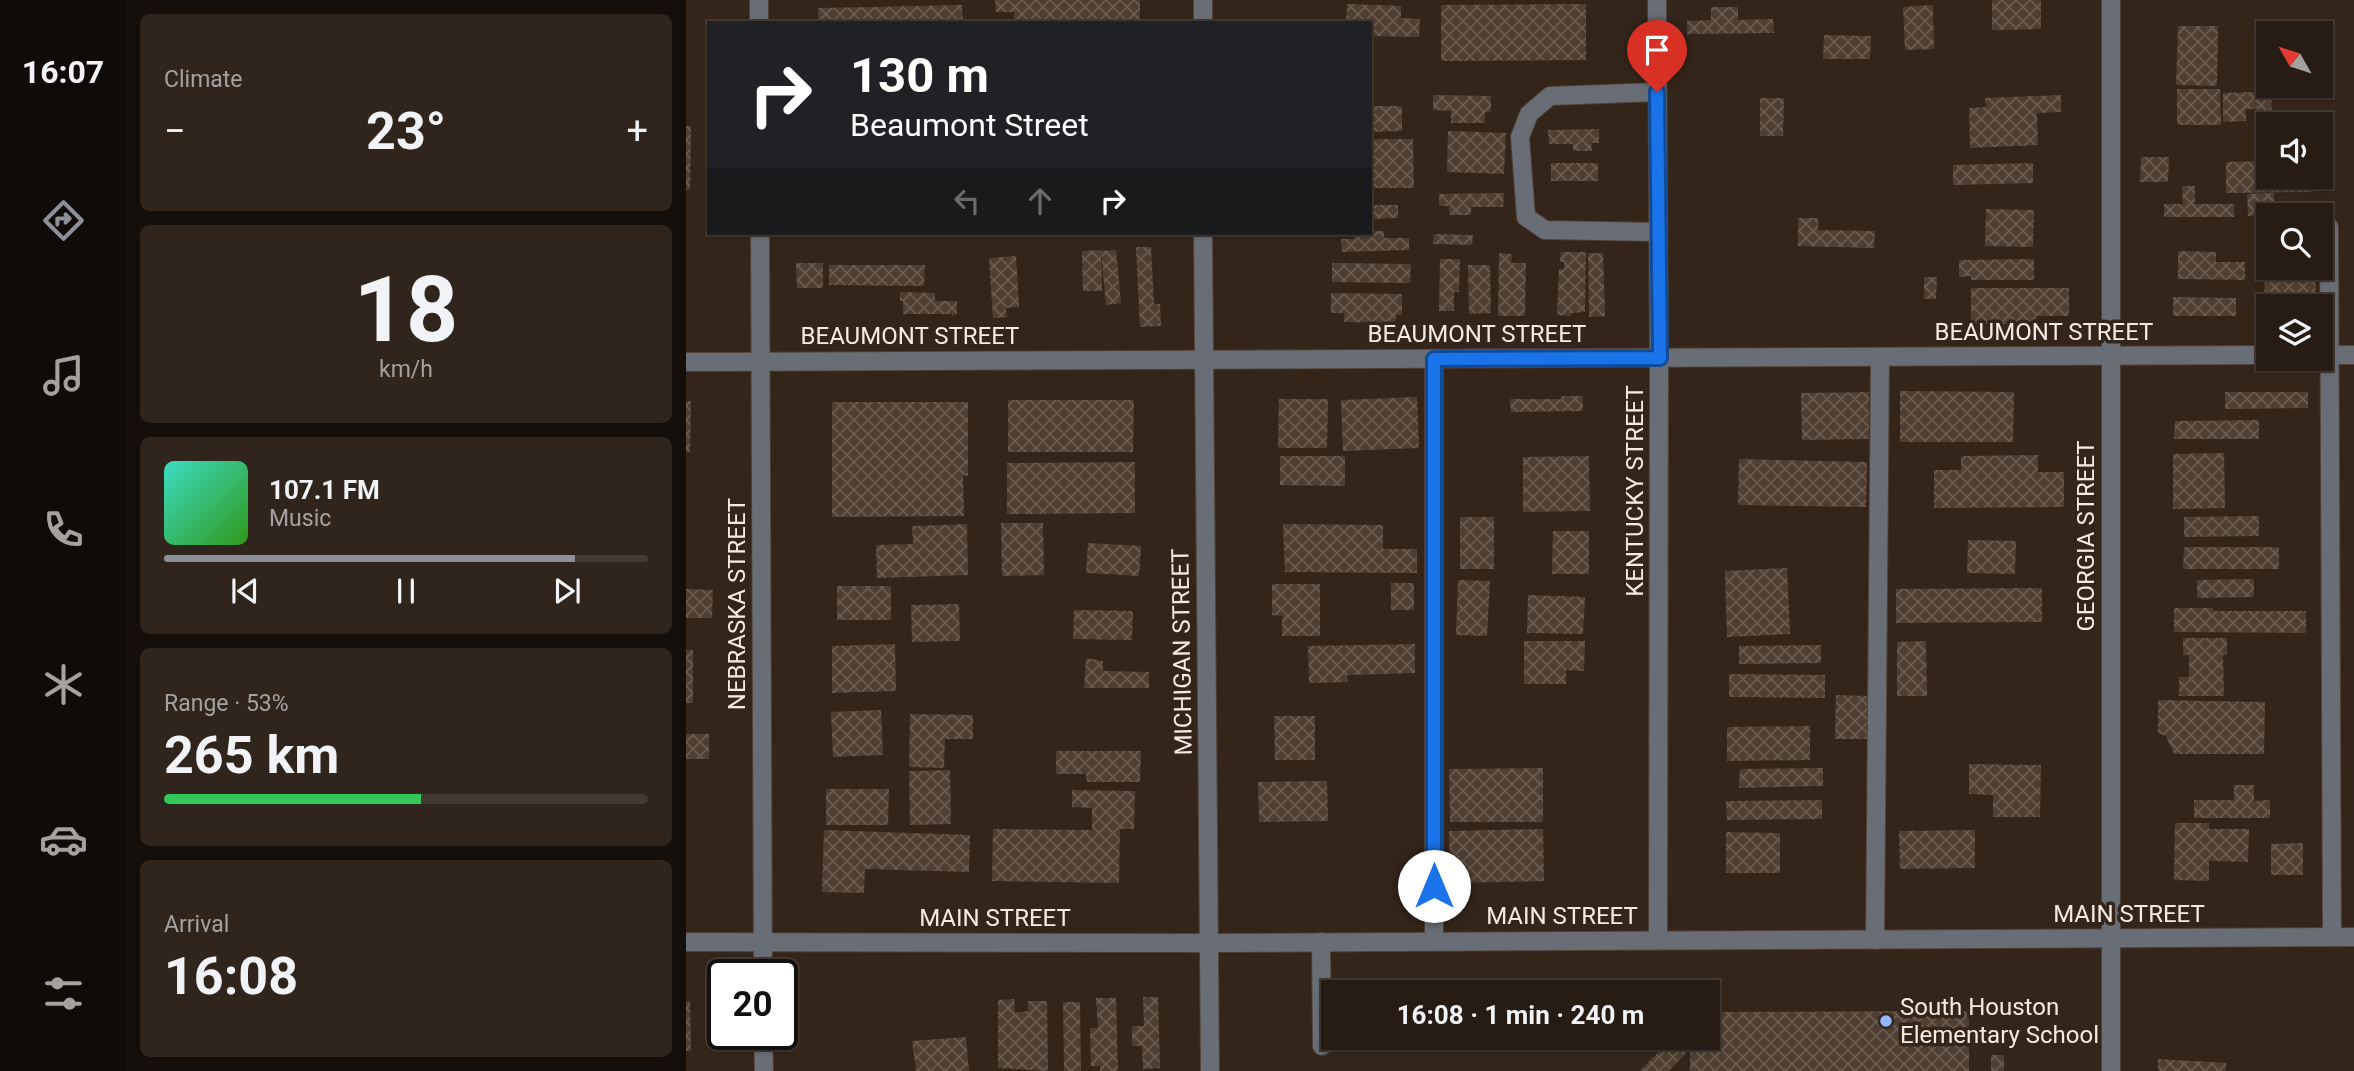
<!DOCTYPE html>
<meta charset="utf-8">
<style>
body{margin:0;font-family:Roboto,sans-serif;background:#2f251d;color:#f1f3f6;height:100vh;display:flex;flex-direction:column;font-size:26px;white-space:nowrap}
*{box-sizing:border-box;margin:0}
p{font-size:23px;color:#a4a1a0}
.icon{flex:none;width:38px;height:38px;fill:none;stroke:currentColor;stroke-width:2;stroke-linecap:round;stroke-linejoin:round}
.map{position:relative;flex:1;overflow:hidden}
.sheet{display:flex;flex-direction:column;gap:14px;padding:14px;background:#150f0b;width:560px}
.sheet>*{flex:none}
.guide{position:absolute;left:21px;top:21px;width:665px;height:214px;border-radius:0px;box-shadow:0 2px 5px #0004,0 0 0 2px #433a34;background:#202124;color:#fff;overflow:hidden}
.needle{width:46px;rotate:309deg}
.controls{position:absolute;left:1570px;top:21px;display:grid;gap:14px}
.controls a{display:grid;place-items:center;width:77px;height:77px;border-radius:0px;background:#271c14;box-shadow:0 2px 5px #0004,0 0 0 2px #433a34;font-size:35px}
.speed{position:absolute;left:21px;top:959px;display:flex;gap:14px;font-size:35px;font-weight:700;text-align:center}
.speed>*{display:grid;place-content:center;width:91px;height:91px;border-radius:50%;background:#271c14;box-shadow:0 2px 5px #0004,0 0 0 2px #433a34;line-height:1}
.speed .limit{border:4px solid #111;border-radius:10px;background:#fff;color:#111}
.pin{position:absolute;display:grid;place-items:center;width:60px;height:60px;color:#fff;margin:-72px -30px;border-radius:50% 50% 50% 0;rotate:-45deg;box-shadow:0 0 7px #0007}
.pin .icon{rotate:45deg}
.me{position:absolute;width:77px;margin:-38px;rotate:0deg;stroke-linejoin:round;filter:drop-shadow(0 0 5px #0008)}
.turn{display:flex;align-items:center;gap:24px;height:147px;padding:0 28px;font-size:32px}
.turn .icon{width:91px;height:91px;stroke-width:2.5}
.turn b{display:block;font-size:49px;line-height:60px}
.lanes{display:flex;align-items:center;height:66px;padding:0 28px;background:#0003;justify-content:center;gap:35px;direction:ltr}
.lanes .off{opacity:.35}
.big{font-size:52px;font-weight:700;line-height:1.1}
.sheet .tile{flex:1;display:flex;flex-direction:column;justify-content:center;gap:10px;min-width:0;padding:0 24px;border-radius:10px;background:#2f251d}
.sheet .dial{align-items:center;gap:0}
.dial b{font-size:91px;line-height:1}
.song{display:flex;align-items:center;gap:21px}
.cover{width:84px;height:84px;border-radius:10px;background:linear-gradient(135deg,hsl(170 70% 55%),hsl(110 70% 35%))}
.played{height:7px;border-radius:4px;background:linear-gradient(90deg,#8c9099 85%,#433a34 85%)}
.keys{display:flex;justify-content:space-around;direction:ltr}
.heat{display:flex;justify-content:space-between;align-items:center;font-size:38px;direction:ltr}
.charge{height:10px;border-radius:5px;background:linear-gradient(90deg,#34c759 53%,#433a34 0)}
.trip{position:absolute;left:635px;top:980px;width:399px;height:70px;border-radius:0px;background:#271c14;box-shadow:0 2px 5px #0004,0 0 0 2px #433a34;font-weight:700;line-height:70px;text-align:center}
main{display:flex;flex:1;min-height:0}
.dock{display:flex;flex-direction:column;width:126px;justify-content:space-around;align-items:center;background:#100b08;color:#a4a1a0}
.dock .icon{width:49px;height:49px}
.dock .current{color:#8c9099}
.dock b{font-size:32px;color:#f1f3f6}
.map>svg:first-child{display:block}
</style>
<main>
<nav class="dock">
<b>16:07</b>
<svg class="icon current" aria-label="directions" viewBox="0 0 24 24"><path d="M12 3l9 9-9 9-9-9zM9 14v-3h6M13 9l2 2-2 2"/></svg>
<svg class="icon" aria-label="music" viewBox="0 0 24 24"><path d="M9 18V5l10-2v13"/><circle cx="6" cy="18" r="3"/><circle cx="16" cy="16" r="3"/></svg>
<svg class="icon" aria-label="phone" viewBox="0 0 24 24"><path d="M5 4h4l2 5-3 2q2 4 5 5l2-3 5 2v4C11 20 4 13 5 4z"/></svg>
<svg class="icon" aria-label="climate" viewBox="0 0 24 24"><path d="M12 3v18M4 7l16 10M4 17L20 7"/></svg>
<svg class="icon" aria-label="car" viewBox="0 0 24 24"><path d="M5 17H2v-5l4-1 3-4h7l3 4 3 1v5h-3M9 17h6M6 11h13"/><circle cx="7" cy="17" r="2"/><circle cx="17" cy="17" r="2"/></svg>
<svg class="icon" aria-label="filters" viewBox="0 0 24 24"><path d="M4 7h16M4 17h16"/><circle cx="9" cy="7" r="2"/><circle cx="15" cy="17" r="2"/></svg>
</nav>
<section class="sheet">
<div class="tile"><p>Climate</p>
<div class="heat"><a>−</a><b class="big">23°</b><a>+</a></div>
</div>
<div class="tile dial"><b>18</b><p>km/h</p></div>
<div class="tile">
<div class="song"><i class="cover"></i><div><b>107.1 FM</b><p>Music</p></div></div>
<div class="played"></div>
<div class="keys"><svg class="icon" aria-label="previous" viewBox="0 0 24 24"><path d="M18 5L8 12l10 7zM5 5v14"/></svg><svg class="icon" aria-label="pause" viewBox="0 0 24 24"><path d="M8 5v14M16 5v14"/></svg><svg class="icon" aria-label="next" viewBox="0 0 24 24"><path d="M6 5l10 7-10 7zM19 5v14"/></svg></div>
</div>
<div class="tile"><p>Range · 53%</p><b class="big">265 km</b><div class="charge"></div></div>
<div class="tile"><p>Arrival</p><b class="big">16:08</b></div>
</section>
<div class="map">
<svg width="1668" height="1071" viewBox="0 0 1668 1071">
<defs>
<pattern id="building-cross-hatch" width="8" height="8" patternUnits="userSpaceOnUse" patternTransform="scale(1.75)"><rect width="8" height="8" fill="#4f3f33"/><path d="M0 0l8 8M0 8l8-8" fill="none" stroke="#695b50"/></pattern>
</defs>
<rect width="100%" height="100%" fill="#34251a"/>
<g fill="url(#building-cross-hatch)">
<polygon points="309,0 454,0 454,23 328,23 328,12 310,12"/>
<polygon points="1306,0 1355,0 1355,29 1306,30"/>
<polygon points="661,4 715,6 715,18 734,19 733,37 684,36 684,23 660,23"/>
<polygon points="900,4 900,60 755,61 755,5"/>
<polygon points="276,5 277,23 132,23 132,8"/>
<polygon points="1247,5 1248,49 1219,50 1217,7"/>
<polygon points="1025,7 1052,7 1052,20 1087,19 1088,33 1001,34 1001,21 1025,20"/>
<polygon points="1492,26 1532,26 1531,86 1490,85"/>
<polygon points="1138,35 1185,36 1184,59 1137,59"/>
<polygon points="1569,42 1582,42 1582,86 1585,86 1586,119 1571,120 1571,109 1560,109 1560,121 1537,122 1537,93 1570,92"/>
<polygon points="1491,89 1534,89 1535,125 1491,125"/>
<polygon points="747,95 805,96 805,112 799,112 799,123 765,123 765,111 747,110"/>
<polygon points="1375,95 1375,112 1351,113 1352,145 1284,148 1283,108 1300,107 1299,98"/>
<polygon points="1074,98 1098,98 1097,136 1074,136"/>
<polygon points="684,106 716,106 716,131 684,132"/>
<polygon points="0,126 5,126 4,190 0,190"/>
<polygon points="913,129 913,143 905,143 906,151 887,151 887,144 863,144 862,130"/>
<polygon points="762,131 820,133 818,174 761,172"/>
<polygon points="684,139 727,139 728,188 684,188"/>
<polygon points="1455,157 1483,157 1482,182 1454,182"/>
<polygon points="1582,161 1582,177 1627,177 1627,192 1540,193 1540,162"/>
<rect x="865" y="163" width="47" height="18"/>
<polygon points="1347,163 1347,183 1267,185 1267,165"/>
<polygon points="1496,186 1509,186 1509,204 1548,204 1548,217 1478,217 1478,204 1497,204"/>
<polygon points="818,193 817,207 785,207 785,215 763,215 763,206 753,206 753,194"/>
<polygon points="1588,193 1588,215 1562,216 1561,194"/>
<polygon points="684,205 712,205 712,218 684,219"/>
<polygon points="1300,209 1348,210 1347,247 1299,246"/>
<polygon points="1112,218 1132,218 1132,230 1189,231 1188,248 1112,246"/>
<polygon points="684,231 698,231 698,238 723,238 723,250 656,252 655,239 668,239 668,233"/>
<polygon points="748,234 787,235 786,245 747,244"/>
<polygon points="450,247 465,247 468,304 474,304 475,326 454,327"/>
<polygon points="415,250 416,291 397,291 396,251"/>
<polygon points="430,250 435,303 420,305 415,251"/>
<polygon points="1492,251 1530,252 1530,262 1559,262 1559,280 1492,279"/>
<polygon points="875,252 900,252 899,312 886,313 885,316 871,315 873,269 878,269 878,262 874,262"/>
<polygon points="813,253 826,254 825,263 840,263 839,316 812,316"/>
<polygon points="902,253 917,253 919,316 903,317"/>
<polygon points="330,256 333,307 320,308 321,317 307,318 303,258"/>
<polygon points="754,259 774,259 773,292 768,292 768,311 753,311"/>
<polygon points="1348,259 1348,280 1285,280 1285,276 1273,277 1273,260"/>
<polygon points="110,263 137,263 137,288 111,288"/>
<polygon points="646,263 725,264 724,283 646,282"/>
<polygon points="143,265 239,265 238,286 143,285"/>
<polygon points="782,265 804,265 805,313 783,314"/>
<polygon points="1587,268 1593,268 1593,273 1603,273 1603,268 1630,268 1629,306 1582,306 1582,309 1578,308 1579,274 1587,274"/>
<polygon points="1238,277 1251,277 1250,299 1238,299"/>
<polygon points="1285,288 1383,288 1383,316 1350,316 1350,324 1285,324"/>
<polygon points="214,292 249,293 249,301 271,301 271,314 266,316 266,314 217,314 217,301 214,301"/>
<polygon points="645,293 716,294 716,315 710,315 709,323 658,322 658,313 645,313"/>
<polygon points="1487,297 1550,298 1550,316 1487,316"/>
<polygon points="1214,391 1328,392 1327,442 1214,442"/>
<polygon points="1183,392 1183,439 1116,440 1115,393"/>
<polygon points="1539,392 1622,392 1622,408 1539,409"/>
<polygon points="876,396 897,396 897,411 825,412 824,399 875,399"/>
<polygon points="731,397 733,448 657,451 655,400"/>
<polygon points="593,399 642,399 641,448 592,448"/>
<polygon points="322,400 448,400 447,452 322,452"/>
<polygon points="0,401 5,401 4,452 0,452"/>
<polygon points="146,402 282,402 282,476 277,475 278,516 146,517"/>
<polygon points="1573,420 1573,439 1488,439 1489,421"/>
<polygon points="1538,453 1539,508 1487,509 1487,454"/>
<polygon points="1352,455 1352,472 1378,472 1378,507 1248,508 1248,470 1275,470 1275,456"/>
<polygon points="594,456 659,456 659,486 594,485"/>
<polygon points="903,456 904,511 837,512 837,457"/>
<polygon points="1053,459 1181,462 1180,507 1052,505"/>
<polygon points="449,462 449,513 321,514 321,463"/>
<polygon points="1573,516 1573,536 1498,537 1498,517"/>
<rect x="774" y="517" width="34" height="52"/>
<polygon points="315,523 357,523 358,575 316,576"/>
<polygon points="281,524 282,575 191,578 190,545 227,544 226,526"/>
<polygon points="597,524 697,525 697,549 731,549 731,573 599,572"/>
<polygon points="867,531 903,531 903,574 866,574"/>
<polygon points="1282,540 1330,541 1329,574 1281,573"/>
<polygon points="402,543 455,546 453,576 400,573"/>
<polygon points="1498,547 1593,547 1593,569 1497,569"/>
<polygon points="1101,568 1104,634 1041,637 1039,571"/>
<polygon points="1568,579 1568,597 1511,598 1511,580"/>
<polygon points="772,580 804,581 801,636 770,635"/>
<rect x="705" y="583" width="23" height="27"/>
<polygon points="586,584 634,584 634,636 596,636 596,616 586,615"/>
<rect x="151" y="586" width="54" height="34"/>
<polygon points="1356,588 1356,622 1210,623 1210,589"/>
<polygon points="0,589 27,590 26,618 0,618"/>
<polygon points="842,595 899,597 897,634 841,633"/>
<polygon points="273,604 274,641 226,642 225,605"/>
<polygon points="1488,608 1527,608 1527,611 1620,611 1620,633 1488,632"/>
<polygon points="388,610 447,611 446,640 387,639"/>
<polygon points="1497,638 1541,638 1541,655 1537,655 1538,696 1493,696 1493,677 1503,677 1503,655 1497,655"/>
<polygon points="838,641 899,641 898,671 880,670 880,684 838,684"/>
<polygon points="1240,641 1241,696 1211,696 1211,642"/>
<polygon points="209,644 210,691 146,693 146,646"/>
<polygon points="729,644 729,673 661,675 662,682 623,683 622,646"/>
<polygon points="1135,645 1135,663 1053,664 1053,646"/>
<rect x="0" y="650" width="7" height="53"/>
<polygon points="400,658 417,661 417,671 463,672 463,688 398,688"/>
<polygon points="1043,674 1139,675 1139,698 1043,697"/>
<polygon points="1150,695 1182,696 1181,739 1149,739"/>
<polygon points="1472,700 1579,702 1578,754 1488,754 1480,736 1472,733"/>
<polygon points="195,710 197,755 147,757 145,712"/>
<polygon points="224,714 287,715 287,739 259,739 258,768 223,767"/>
<polygon points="588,716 629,716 629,760 589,760"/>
<polygon points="1124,726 1124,760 1041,761 1041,727"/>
<rect x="0" y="734" width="23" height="25"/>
<polygon points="370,751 455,751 454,782 401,782 400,774 370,774"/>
<polygon points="1283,764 1355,765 1354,817 1307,817 1307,795 1283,794"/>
<polygon points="857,768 857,822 764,822 763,769"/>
<polygon points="1137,768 1137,786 1053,788 1054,769"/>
<polygon points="264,770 265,824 224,825 223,771"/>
<polygon points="641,781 642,821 573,822 572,782"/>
<polygon points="1548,785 1568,785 1568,801 1584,800 1584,818 1508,818 1508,800 1548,800"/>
<polygon points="140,789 203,789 202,825 140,825"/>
<polygon points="386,790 449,791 448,829 434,829 433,883 306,881 307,829 406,830 406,808 386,807"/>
<polygon points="1136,800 1136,819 1041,820 1040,801"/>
<polygon points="1489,823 1523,823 1523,829 1563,829 1562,862 1523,861 1523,881 1488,880"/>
<polygon points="857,829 858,881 764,883 763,831"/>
<polygon points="138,830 284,835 283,872 179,869 178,893 136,892"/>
<polygon points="1289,830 1289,868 1214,869 1213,831"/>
<polygon points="1040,832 1094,833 1094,873 1040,873"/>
<polygon points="1617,843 1617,875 1585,875 1585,844"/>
<polygon points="457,997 472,997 474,1068 457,1069 456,1046 446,1046 446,1026 458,1026"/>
<polygon points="410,998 430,998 432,1071 414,1071 414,1066 405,1066 404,1028 412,1028"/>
<polygon points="328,999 329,1013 342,1011 342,1001 361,1001 362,1071 312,1068 312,1000"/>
<polygon points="0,1001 4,1001 5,1051 0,1051"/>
<polygon points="377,1002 394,1002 395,1071 378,1071"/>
<polygon points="1283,1011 1283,1071 1004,1071 1004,1049 983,1071 954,1071 986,1038 1022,1038 1022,1012"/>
<polygon points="280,1037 283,1071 230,1071 226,1041"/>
<rect x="1305" y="1055" width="13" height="16"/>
<polygon points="1472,1059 1540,1063 1540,1071 1472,1071"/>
</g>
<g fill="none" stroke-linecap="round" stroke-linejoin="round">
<defs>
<g id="minor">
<polyline points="73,0 73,23"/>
<polyline points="517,0 517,23"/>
<polyline points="971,0 973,358 972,940"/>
<polyline points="1425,0 1425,1071"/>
<polyline points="971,92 864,96 843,114 834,137 840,217 859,230 972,232"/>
<polyline points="1643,227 1646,937"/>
<polyline points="74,233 77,975"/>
<polyline points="517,233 524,1071"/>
<polyline points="1634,355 1668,355"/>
<polyline points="748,359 748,941"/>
<polyline points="0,362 1582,355"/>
<polyline points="1189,940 1194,357"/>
<polyline points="0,942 523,943 1668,937"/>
<polyline points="635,942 636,1046"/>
<polyline points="77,1034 78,1071"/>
</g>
</defs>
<use href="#minor" stroke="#4f4136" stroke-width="20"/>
<use href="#minor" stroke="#696e76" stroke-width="18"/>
</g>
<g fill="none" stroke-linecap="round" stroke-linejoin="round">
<defs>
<polyline id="route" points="748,886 748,359 974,358 971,92"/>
</defs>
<use href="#route" stroke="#114b97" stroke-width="18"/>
<use href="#route" stroke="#1a73e8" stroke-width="12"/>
</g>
<circle fill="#91b8fd" stroke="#34251a" stroke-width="2.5" cx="1200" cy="1021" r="7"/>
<g text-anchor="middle" stroke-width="7" stroke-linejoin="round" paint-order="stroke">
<g font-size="24" fill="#f5ebe3" stroke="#34251a">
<text x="1358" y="340">BEAUMONT STREET</text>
<text x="791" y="342">BEAUMONT STREET</text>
<text x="224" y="344">BEAUMONT STREET</text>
<text transform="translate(949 491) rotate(-90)" y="8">KENTUCKY STREET</text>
<text transform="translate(1400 536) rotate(-90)" y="8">GEORGIA STREET</text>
<text transform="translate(51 604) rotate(-90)" y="8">NEBRASKA STREET</text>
<text transform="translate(496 652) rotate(-91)" y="8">MICHIGAN STREET</text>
<text x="1443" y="922">MAIN STREET</text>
<text x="876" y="924">MAIN STREET</text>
<text x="309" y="926">MAIN STREET</text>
</g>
<g font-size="24" fill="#f5ebe3" stroke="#34251a" text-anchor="start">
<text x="1214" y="1015">South Houston<tspan x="1214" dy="28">Elementary School</tspan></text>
</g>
</g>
</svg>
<div class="controls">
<a><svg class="needle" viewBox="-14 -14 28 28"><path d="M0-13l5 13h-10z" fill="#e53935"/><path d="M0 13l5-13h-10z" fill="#a4a1a0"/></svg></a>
<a><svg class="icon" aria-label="sound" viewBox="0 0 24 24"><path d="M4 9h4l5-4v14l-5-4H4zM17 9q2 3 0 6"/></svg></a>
<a><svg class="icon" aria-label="search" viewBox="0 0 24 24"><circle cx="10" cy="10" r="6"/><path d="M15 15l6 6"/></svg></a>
<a><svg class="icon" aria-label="layers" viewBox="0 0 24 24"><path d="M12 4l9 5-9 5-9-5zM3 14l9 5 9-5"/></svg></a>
</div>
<div class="speed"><div class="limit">20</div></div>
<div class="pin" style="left:971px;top:92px;background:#d93025"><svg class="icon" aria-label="arrive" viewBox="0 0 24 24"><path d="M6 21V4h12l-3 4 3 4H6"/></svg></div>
<svg class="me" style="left:748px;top:886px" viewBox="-20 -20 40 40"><circle r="19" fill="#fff"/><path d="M0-13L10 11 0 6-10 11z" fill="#1a73e8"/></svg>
<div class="trip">16:08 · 1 min · 240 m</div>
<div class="guide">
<div class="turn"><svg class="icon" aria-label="right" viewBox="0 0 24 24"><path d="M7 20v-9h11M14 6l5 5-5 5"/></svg><div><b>130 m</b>Beaumont Street</div></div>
<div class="lanes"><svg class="icon off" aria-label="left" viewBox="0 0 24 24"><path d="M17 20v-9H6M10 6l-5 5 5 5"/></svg><svg class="icon off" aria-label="ahead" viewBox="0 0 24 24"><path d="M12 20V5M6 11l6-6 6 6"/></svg><svg class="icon" aria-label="right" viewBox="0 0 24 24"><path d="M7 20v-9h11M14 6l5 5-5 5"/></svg></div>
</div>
</div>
</main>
